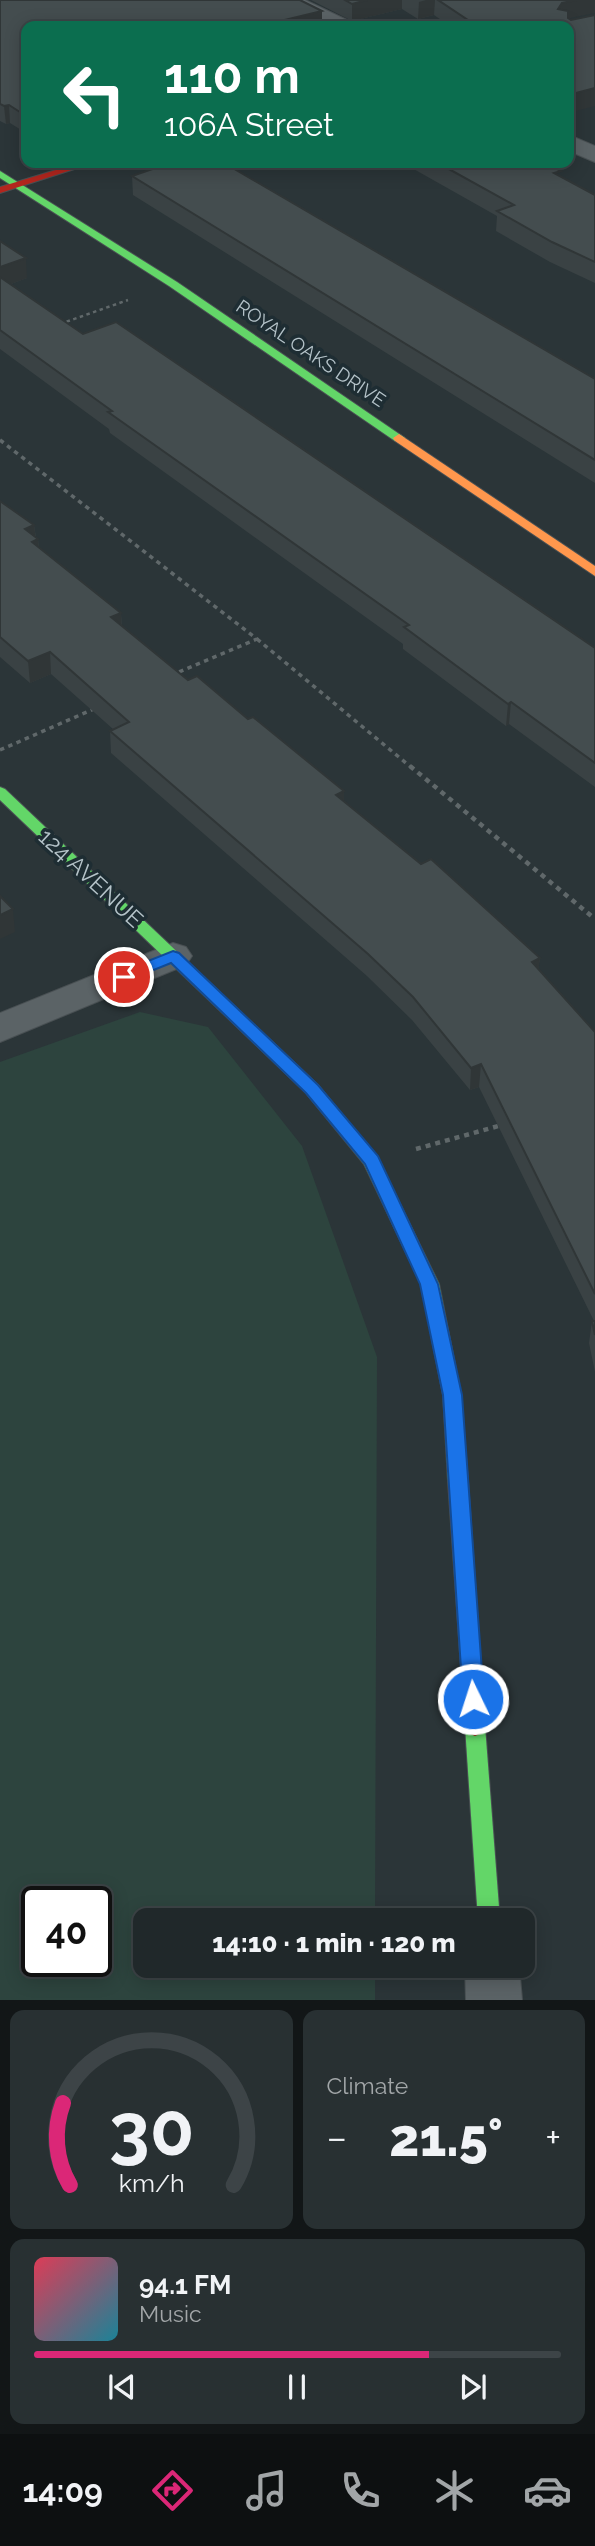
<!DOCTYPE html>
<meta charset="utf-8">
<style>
body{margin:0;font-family:Raleway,sans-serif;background:#283032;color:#f1f3f6;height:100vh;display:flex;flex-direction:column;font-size:26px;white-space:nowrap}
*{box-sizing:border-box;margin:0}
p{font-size:23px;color:#a2a6a8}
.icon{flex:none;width:38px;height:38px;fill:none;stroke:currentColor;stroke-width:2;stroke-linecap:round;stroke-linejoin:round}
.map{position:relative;height:2000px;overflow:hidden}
.drawer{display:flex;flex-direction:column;gap:10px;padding:10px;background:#121617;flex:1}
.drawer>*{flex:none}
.top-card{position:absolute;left:21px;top:21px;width:553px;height:147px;border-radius:14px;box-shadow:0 4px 18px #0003,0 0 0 2px #3d4447;background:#0b6e4f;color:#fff;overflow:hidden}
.speed{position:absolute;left:21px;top:1886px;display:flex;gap:14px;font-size:35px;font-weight:700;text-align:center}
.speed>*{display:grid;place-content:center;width:91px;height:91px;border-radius:50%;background:#20282a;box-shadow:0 4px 18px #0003,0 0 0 2px #3d4447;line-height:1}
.speed .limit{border:4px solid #111;border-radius:10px;background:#fff;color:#111}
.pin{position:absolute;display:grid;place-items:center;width:60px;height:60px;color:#fff;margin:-30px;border:4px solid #fff;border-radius:50%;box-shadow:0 2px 7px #0007}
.me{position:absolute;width:77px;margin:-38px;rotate:356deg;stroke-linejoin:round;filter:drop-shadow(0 0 5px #0008)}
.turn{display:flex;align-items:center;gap:24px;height:147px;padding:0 28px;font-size:32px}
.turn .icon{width:91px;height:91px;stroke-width:2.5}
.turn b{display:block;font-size:49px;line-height:60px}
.big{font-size:52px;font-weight:800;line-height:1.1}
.drawer .tile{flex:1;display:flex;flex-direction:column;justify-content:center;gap:10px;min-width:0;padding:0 24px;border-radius:14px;background:#283032}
.drawer .dial{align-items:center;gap:0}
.dial svg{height:182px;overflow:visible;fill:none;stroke:#3d4447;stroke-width:7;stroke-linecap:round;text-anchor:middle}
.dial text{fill:#f1f3f6;stroke:none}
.song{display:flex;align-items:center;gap:21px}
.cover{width:84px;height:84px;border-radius:10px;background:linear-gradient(135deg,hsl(350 70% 55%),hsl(190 70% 35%))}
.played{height:7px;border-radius:4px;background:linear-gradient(90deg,#db2777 75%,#3d4447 75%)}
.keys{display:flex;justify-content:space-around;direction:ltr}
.heat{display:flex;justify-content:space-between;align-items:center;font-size:38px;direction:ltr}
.drawer .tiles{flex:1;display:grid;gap:10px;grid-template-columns:1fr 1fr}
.tile:last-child{grid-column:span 2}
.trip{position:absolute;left:133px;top:1908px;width:402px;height:70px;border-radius:14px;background:#20282a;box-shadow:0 4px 18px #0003,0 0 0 2px #3d4447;font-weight:800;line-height:70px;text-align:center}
.menu{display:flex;height:112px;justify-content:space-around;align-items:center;background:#0d1011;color:#a2a6a8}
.menu .icon{width:49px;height:49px}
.menu .current{color:#db2777}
.menu b{font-size:32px;color:#f1f3f6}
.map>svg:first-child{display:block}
</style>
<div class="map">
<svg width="595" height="2000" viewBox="0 0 595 2000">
<rect width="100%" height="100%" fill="#2b3538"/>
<path fill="#2d443e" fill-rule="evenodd" d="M140 1012 208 1027 302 1146 377 1357 375 1920H145V1965H375V2000H0V1062ZM37 1902H96V1962H37Z"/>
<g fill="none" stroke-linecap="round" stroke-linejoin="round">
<defs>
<g id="street">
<polygon points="277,0 305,0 349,21 352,26 324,26 280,5"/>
<polygon points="569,135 595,146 595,162 569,151"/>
<polygon points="173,943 186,947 192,956 186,965 0,1042 0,1013"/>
<polygon points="465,1965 519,1965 522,2000 466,2000"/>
</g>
<g id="fast">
<polygon points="0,171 177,282 405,438 403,441 395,441 169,286 0,178"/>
<polygon points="0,787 5,789 318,1085 377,1157 439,1284 461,1395 468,1481 465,1487 458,1489 451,1487 448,1481 443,1395 421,1284 364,1164 306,1093 0,800"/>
<polygon points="475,1716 482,1719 485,1726 500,1920 478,1920 465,1726 468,1719"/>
</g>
<polygon id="slow" points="399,434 595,566 595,576 395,441 393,438"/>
<g id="jam">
<polygon points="79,163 93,163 0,193 0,187"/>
<polygon points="458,1473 465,1475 468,1481 485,1726 482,1733 475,1736 468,1733 465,1726 448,1481 451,1475"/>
</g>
</defs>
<use href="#street" stroke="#495053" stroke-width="2"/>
<use href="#fast" stroke="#495053" stroke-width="2"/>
<use href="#slow" stroke="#495053" stroke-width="2"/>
<use href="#jam" stroke="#495053" stroke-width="2"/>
<polyline stroke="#60686a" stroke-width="2.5" stroke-dasharray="3.5 3.5" stroke-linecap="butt" points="60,324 128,300"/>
<g stroke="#60686a" stroke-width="3.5" stroke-dasharray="4.5 4.5" stroke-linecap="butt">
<polyline points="0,440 257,639 174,674"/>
<polyline points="257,639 412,768"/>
<polyline points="0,750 96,708"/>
</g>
<g stroke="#60686a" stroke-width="4.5" stroke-dasharray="5 5" stroke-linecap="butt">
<polyline points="410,766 595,919"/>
<polyline points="416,1149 502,1125"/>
</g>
<use href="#street" fill="#5b6366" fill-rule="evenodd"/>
<use href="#fast" fill="#63d668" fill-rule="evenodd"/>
<use href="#slow" fill="#ff974d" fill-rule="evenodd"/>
<use href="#jam" fill="#b3261e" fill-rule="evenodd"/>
</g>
<g fill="#3a4244">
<polygon points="0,0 322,11 322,26 26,26 26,133 10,123 6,124 0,121"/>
<polygon points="311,0 595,0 569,19 571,20 595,15 575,111 569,107 569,26 450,26 434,15 418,19 402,9 352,21"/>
<polygon points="403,163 545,163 560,177 595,195 595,283 550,262 496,231 497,216"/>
<polygon points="132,176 595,379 595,483 133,195"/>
<polygon points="0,241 27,278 11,284 83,334 595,648 595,787 509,724 506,726 403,649 403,644 110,433 109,429 0,349"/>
<polygon points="0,501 34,525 36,537 38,539 39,548 121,613 122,626 188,680 344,802 540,958 538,970 595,1032 595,1372 589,1343 592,1321 594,1321 479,1087 470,1090 412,1020 367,976 111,753 110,731 113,729 51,674 30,683 0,657"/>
</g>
<g fill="#303637">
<polygon points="367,0 402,0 402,9 352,21 352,4"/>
<polygon points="426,0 435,0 434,15 418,19 419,2"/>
<polygon points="577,0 595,0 595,13 560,20 558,9 562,3"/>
<polygon points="322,11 322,26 268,26 268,24"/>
<polygon points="595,88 595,106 575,111 576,93"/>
<polygon points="9,105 10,123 6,124 4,106"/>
<polygon points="26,258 27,278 0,288 0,267"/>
<polygon points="34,525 36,540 38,539 40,561 25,529"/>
<polygon points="121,613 122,635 111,617"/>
<polygon points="50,652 51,674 30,683 28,661"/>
<polygon points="511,702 509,724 506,726 508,704"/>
<polygon points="344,791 344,814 336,795"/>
<polygon points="13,909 15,932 0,939 0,915"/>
<polygon points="540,958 537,981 532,962"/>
<polygon points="481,1064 479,1087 470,1090 471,1068"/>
</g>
<g fill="#444d4f" stroke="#303637" stroke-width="2">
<polygon points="0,0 300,0 322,11 268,24 273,26 26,26 26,116 9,105 4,106 0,104"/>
<polygon points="345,0 367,0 352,4"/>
<polygon points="438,0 577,0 562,3 558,9 568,11 568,18 571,20 595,15 595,88 576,93 569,88 569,26 477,26"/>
<polygon points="170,163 224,163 595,379 595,460 132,176"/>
<polygon points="438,163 545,163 561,171 554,173 595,195 595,262 552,242 497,211 514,205"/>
<polygon points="0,241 26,258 0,267"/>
<polygon points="0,277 83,334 116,322 595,648 595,763 511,702 508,704 404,627 409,625 108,412 112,411 0,330"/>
<polygon points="0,501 34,525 25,529 38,539 32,542 121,613 111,617 188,680 197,676 248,719 253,717 344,791 336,795 421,864 431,859 540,958 532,962 595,1032 595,1294 481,1064 471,1068 413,997 368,954 110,731 129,722 50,652 28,661 0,637"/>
<polygon points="0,896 13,909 0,915"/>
<polygon points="592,1321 595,1321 595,1335"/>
</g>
<polygon fill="#1a73e8" stroke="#114b97" stroke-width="2" points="173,951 179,953 318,1085 378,1156 438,1284 462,1395 484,1699 481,1705 473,1708 466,1705 463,1699 443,1395 420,1284 365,1164 306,1093 171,963 124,982 116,977 118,973"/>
<g text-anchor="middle" stroke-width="7" stroke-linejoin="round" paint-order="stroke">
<g font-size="19" fill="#b5c3c9" stroke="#1e2d33">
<text transform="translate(311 353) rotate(34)" y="7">ROYAL OAKS DRIVE</text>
</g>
<g font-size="23" fill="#b5c3c9" stroke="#1e2d33">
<text transform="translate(91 878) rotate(43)" y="8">124 AVENUE</text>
</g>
</g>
</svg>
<div class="speed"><div class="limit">40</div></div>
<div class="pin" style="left:124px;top:977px;background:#d93025"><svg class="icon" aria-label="arrive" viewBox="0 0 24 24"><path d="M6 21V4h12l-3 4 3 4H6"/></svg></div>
<svg class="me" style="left:473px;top:1699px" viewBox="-20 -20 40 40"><circle r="17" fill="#1a73e8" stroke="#fff" stroke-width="3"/><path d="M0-11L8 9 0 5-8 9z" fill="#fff"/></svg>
<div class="trip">14:10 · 1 min · 120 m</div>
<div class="top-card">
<div class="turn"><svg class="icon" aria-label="left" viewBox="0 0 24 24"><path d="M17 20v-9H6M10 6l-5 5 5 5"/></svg><div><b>110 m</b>106A Street</div></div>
</div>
</div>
<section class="drawer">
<div class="tiles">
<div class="tile dial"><svg viewBox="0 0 100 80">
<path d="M14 69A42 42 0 1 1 86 69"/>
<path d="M14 69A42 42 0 0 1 11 33" stroke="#db2777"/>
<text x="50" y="56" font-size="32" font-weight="700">30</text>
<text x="50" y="72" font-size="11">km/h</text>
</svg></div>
<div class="tile"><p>Climate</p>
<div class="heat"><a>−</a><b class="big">21.5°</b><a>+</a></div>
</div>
<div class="tile">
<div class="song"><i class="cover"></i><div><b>94.1 FM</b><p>Music</p></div></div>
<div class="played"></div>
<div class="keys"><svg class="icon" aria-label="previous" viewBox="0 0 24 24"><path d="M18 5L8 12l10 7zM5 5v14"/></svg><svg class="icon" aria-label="pause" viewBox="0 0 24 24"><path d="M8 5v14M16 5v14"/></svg><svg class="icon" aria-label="next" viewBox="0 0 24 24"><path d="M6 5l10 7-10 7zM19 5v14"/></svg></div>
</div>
</div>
</section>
<nav class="menu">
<b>14:09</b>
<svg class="icon current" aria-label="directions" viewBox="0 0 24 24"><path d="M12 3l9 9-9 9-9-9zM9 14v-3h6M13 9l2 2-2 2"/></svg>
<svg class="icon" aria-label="music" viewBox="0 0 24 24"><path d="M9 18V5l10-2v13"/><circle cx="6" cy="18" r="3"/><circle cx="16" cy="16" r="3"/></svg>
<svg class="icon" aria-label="phone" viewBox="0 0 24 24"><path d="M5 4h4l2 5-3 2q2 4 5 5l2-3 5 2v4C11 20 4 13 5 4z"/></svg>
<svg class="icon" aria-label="climate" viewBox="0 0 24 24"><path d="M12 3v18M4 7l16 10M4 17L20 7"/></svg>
<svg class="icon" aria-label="car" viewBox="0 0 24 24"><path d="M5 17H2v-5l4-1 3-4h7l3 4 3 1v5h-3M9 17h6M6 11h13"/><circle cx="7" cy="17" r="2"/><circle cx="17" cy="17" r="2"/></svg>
</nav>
